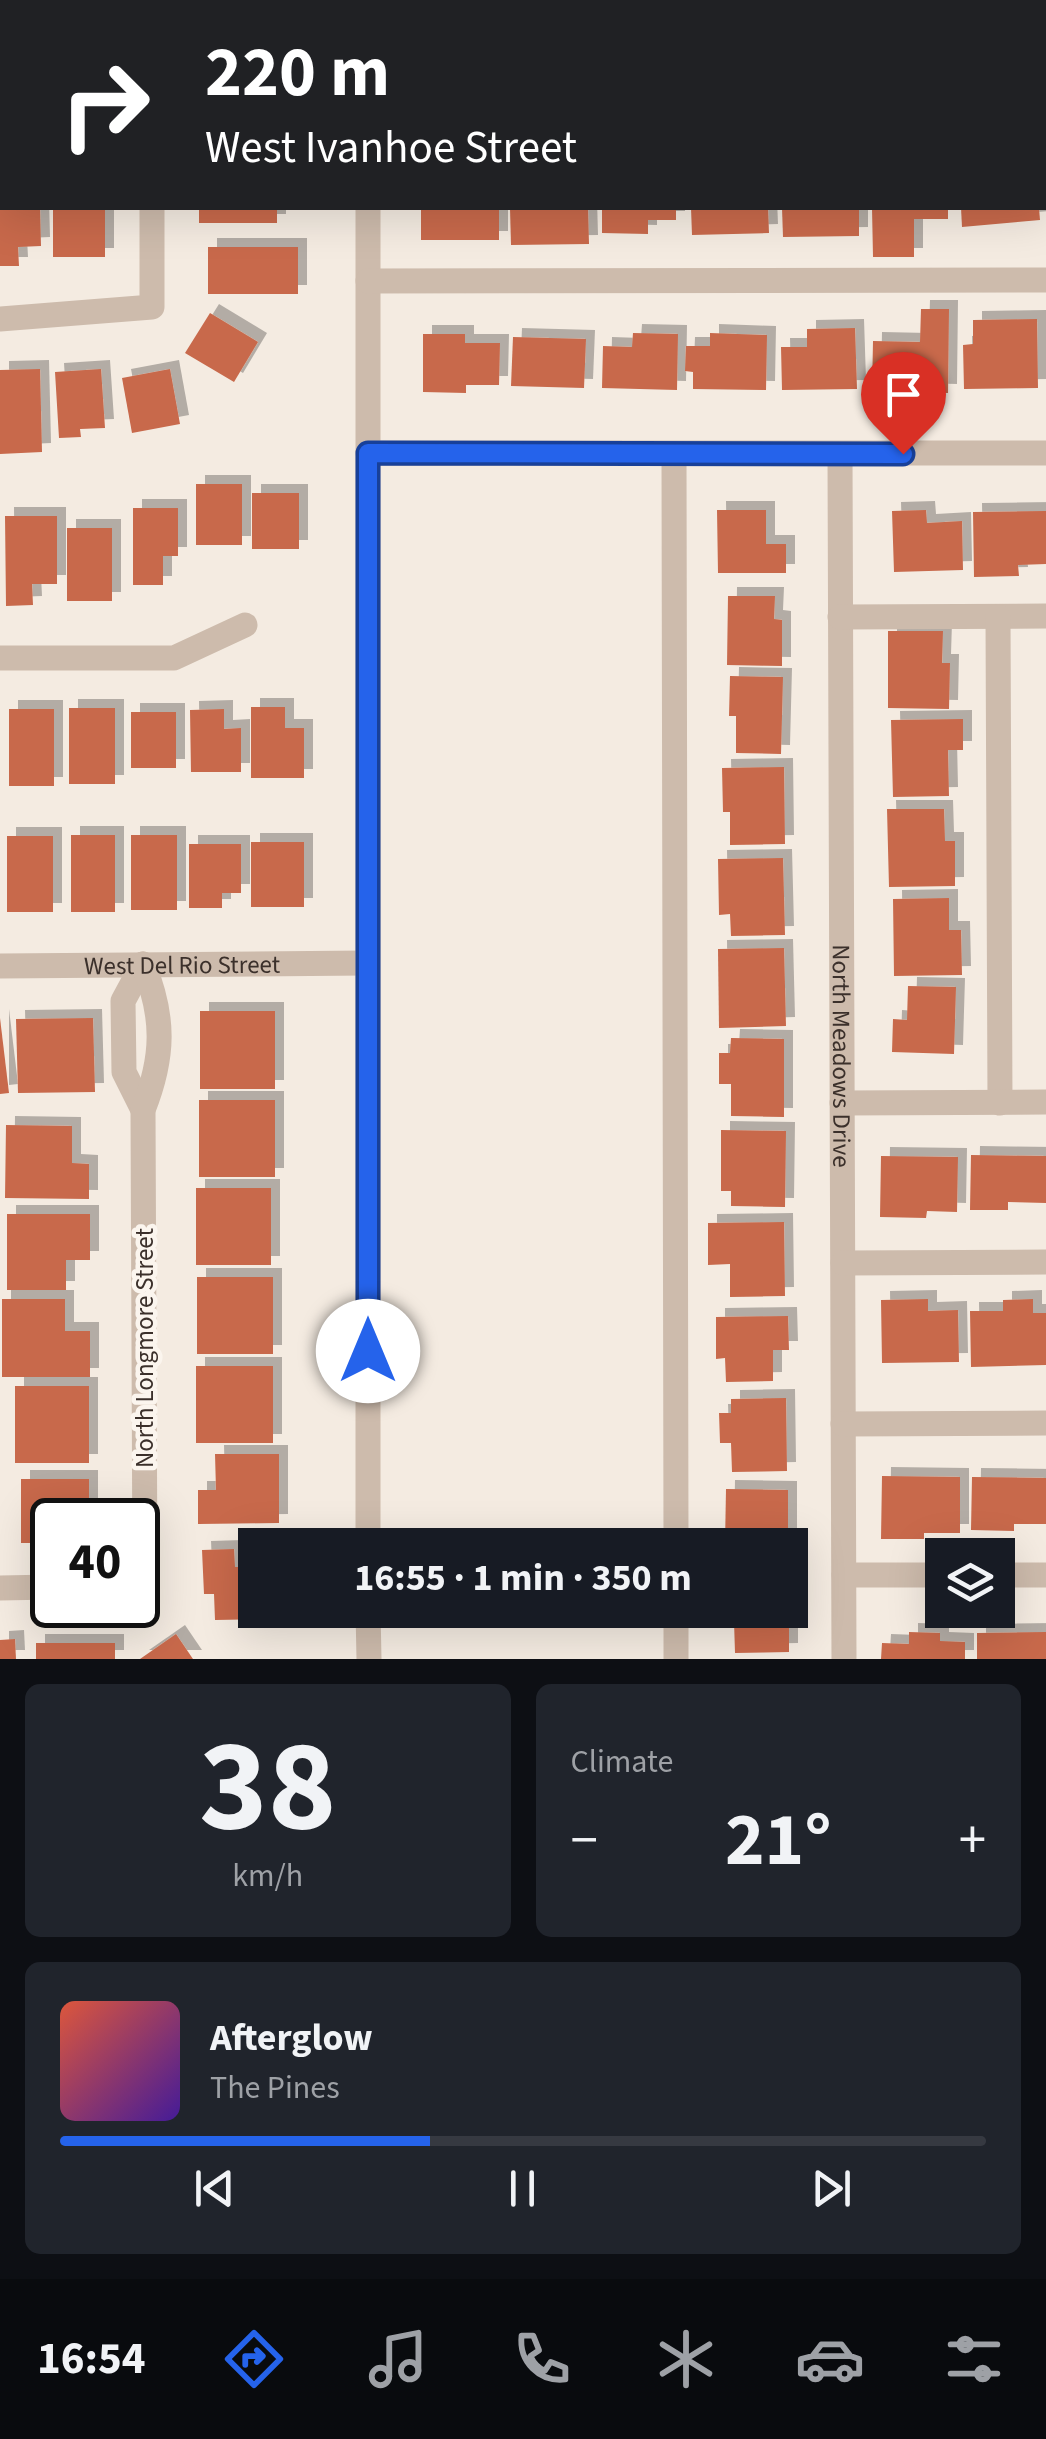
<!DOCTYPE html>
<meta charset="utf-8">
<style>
body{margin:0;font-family:"Source Sans 3",sans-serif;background:#20242c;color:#f1f3f6;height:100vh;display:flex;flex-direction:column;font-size:38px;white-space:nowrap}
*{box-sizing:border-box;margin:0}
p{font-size:32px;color:#9ea1a6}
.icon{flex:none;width:55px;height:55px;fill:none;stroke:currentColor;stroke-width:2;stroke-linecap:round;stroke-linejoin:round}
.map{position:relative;height:1659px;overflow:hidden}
.sheet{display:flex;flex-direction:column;gap:25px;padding:25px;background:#0d0f14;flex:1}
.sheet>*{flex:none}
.top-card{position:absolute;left:0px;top:0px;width:1048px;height:210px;box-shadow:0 10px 40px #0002;background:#202124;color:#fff;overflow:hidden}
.buttons{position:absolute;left:925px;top:1538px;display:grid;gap:20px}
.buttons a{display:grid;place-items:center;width:90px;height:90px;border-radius:0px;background:#171b24;box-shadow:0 10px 40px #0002;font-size:50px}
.speed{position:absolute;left:30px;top:1498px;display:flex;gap:20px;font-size:50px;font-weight:700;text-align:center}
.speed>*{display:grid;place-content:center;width:130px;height:130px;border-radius:50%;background:#171b24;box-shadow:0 10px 40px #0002;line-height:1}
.speed .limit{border:5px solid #111;border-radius:15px;background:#fff;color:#111}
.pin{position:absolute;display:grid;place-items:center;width:85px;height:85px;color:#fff;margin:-102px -42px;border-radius:50% 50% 50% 0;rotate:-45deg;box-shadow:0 0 10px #0007}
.pin .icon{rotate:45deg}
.me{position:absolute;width:110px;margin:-55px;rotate:0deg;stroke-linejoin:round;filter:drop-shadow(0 0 8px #0008)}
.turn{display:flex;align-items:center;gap:35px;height:210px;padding:0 40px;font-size:45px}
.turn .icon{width:130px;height:130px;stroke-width:2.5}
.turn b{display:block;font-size:70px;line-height:85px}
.big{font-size:75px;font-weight:700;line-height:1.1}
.sheet .widget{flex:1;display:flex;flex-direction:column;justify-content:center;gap:15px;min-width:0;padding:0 35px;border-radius:15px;background:#20242c}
.sheet .dial{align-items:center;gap:0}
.dial b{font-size:130px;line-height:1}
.song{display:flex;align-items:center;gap:30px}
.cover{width:120px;height:120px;border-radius:15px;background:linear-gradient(135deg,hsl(10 70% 55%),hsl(260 70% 35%))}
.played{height:10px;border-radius:5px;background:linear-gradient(90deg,#2563eb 40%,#363941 40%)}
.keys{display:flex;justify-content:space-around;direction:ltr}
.heat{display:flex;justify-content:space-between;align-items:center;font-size:55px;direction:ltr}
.sheet .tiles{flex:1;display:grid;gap:25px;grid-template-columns:1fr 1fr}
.widget:last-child{grid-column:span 2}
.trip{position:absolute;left:238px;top:1528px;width:570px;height:100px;border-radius:0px;background:#171b24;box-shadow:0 10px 40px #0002;font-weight:700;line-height:100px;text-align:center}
.tab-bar{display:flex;height:160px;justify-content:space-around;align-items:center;background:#090b0e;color:#9ea1a6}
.tab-bar .icon{width:70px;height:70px}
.tab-bar .active{color:#2563eb}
.tab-bar b{font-size:45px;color:#f1f3f6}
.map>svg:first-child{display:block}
</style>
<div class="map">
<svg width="1046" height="1659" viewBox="0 0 1046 1659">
<defs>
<filter id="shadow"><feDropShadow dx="9" dy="-9" stdDeviation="0" flood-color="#0004"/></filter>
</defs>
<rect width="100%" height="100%" fill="#f4ebe1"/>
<g fill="#c8694b" filter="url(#shadow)">
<polygon points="0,208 40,208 41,246 18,247 19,266 0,266"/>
<rect x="53" y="208" width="52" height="49"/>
<rect x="199" y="208" width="78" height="15"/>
<rect x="421" y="208" width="78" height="32"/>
<polygon points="510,208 588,208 589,244 511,245"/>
<polygon points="602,208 676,208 676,220 648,220 648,234 602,233"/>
<polygon points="691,208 768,208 769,233 692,235"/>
<polygon points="782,208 859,208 859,236 783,237"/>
<polygon points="872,208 948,208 948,219 914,219 914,257 873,257"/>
<polygon points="961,208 1039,208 1040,220 962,227"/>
<rect x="208" y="247" width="90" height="47"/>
<polygon points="921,309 949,309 948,393 872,391 873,341 920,342"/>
<polygon points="210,313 258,342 234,382 185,353"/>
<polygon points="1037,319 1038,388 964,389 963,345 973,344 973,320"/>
<polygon points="855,328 857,389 782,390 781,347 807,347 807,329"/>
<polygon points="633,333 678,334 677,390 602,388 603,346 632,347"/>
<polygon points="710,333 767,335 766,390 693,389 693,372 685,371 686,346 710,346"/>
<polygon points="423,334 465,334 465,343 500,343 499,385 466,385 466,393 423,392"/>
<polygon points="513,337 586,339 584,388 511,386"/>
<polygon points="40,369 42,452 0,454 0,370"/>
<polygon points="101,369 105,428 80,429 81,437 59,438 55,372"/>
<polygon points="170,369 180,424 132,433 122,378"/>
<rect x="196" y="484" width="46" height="61"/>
<rect x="252" y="493" width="47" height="56"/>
<polygon points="133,508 178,508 178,556 163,556 163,585 133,585"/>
<polygon points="717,510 766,510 766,544 786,544 786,573 718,573"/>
<polygon points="926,510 927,523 962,521 963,570 894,572 892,511"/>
<polygon points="1046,511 1046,564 1018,565 1019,576 974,577 973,512"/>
<polygon points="5,516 57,516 57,584 32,584 33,605 6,606"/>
<rect x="67" y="528" width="45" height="73"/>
<polygon points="728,596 775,596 774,619 782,620 782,666 727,665"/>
<polygon points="888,631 943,631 942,663 950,663 949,709 888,708"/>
<polygon points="730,676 783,677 781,754 736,753 736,716 729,716"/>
<polygon points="251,707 285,707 285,728 304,728 304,778 251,778"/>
<rect x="69" y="708" width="46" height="76"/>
<rect x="9" y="709" width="45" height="77"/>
<polygon points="224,709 224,729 241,728 241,772 191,772 190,710"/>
<rect x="131" y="712" width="45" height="56"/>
<polygon points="963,719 963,750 948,750 949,796 893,797 891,720"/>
<polygon points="784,767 785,844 730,845 730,812 723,812 722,768"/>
<polygon points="887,809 944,809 945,841 955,841 955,886 889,887"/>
<rect x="71" y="835" width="44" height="77"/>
<rect x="131" y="835" width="46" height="75"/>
<rect x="7" y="836" width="46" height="76"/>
<rect x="251" y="842" width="53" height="65"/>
<polygon points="189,844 241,844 241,893 222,893 222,908 189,908"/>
<polygon points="783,858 785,935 731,936 730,914 719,915 718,859"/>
<polygon points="949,898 949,930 961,930 962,975 894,976 893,899"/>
<polygon points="784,948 786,1026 719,1028 718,949"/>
<polygon points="908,986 956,987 954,1054 892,1052 893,1019 907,1020"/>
<rect x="200" y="1011" width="75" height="78"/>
<polygon points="0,1018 9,1093 0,1094"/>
<polygon points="93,1018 95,1092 18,1093 16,1019"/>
<polygon points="731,1038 784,1039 784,1117 731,1116 731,1084 719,1084 719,1053 730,1053"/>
<rect x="199" y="1100" width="76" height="77"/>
<polygon points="6,1125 72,1126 72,1163 89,1164 89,1199 5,1198"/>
<polygon points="721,1130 786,1131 785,1207 731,1206 731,1191 721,1191"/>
<polygon points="971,1155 1046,1156 1046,1203 1008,1202 1008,1210 970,1210"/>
<polygon points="881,1156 958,1157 957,1212 927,1211 926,1218 880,1217"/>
<rect x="196" y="1188" width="75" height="77"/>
<polygon points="7,1214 90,1214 90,1260 66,1260 66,1290 7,1290"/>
<polygon points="784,1222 785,1296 730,1297 730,1264 708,1265 708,1223"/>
<rect x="197" y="1277" width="76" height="77"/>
<polygon points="2,1299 65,1299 65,1331 90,1331 90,1377 2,1377"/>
<polygon points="928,1299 928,1311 958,1310 959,1362 882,1363 881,1300"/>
<polygon points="1033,1299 1033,1313 1046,1313 1046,1365 971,1367 970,1311 1003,1311 1003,1300"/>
<polygon points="788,1316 789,1350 773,1350 773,1381 726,1382 725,1358 716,1359 716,1317"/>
<rect x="196" y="1366" width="77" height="77"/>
<rect x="15" y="1386" width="74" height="77"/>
<polygon points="786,1398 787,1471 732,1472 731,1443 720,1443 719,1413 731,1413 731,1399"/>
<polygon points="215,1454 279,1454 279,1523 198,1524 198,1490 216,1490"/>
<polygon points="882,1476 960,1477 960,1533 924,1533 924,1539 881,1539"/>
<polygon points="972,1477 1046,1478 1046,1524 1014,1524 1014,1531 971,1530"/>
<polygon points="21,1479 89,1479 89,1515 52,1520 52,1543 21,1543"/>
<polygon points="726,1489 788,1490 788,1545 725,1544"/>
<polygon points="234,1549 235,1567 255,1567 255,1610 269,1610 269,1619 215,1620 214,1594 204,1594 202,1550"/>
<polygon points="722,1610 789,1610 789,1652 735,1653 734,1621 722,1621"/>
<polygon points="909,1632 940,1633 940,1641 965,1642 965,1659 881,1659 882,1643 909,1644"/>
<polygon points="1046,1632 1046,1659 977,1659 977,1633"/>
<polygon points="176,1634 193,1659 140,1659"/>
<polygon points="15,1639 16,1659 0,1659 0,1640"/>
<rect x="36" y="1643" width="79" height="16"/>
</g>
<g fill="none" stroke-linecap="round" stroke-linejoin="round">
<g stroke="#cdbbac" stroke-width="25">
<polyline points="152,0 152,2"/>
<polyline points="367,0 367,2"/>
<polyline points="1045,123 1046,123"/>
<polyline points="368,208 368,1545"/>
<polyline points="368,281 1046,280"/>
<polyline points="0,319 152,307 152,208"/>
<polyline points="368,453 1046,453"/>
<path id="s1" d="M840 454 844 1659"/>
<polyline points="674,455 676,1545"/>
<polyline points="840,617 1046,616"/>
<polyline points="998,617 1000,1103"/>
<polyline points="0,658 174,658 245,625"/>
<polyline points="143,964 123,1001 124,1072 143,1110"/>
<path id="s2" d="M0 966 366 963"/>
<polyline points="842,1103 1046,1102"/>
<polyline points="843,1263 1046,1262"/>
<polyline points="843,1424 1046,1423"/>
<polyline points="844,1575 942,1575"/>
<polyline points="998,1575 1046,1575"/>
<path d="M138 1585H145L143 1110C164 1057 165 1017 143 964"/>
<polyline points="0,1588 52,1587"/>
<polyline points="368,1610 369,1659"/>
<polyline points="676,1610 676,1659"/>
</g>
</g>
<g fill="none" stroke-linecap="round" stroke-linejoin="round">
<defs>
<polyline id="route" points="368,1351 368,453 903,454"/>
</defs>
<use href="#route" stroke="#184099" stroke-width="25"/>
<use href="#route" stroke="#2563eb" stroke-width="18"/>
</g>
<g text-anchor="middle" stroke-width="9" stroke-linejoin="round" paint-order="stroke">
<g font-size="25" fill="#3b302b" stroke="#fbf5ee">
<text dy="9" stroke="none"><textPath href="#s2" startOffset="182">West Del Rio Street</textPath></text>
<text dy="9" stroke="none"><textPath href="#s1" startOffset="602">North Meadows Drive</textPath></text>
<text transform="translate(144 1348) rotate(-90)" y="9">North Longmore Street</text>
</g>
</g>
</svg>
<div class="buttons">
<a><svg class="icon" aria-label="layers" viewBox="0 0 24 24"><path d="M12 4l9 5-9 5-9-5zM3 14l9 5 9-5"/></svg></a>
</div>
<div class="speed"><div class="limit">40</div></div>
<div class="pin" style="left:903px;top:454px;background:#d93025"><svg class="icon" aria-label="arrive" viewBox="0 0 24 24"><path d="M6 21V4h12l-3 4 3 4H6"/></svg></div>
<svg class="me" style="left:368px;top:1351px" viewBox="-20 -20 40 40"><circle r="19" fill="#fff"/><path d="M0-13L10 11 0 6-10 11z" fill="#2563eb"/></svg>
<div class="trip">16:55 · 1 min · 350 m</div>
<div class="top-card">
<div class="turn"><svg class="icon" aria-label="right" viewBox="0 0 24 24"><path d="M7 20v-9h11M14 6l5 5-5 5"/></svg><div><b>220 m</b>West Ivanhoe Street</div></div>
</div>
</div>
<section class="sheet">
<div class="tiles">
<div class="widget dial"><b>38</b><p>km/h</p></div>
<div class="widget"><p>Climate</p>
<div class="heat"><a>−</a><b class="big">21°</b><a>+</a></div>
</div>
<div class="widget">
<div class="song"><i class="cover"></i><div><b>Afterglow</b><p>The Pines</p></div></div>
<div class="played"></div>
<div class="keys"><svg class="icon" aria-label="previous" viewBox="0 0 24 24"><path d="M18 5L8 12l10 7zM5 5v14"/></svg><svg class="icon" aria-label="pause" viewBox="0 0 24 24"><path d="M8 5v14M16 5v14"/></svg><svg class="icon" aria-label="next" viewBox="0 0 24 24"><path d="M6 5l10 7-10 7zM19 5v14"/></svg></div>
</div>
</div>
</section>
<nav class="tab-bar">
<b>16:54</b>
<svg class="icon active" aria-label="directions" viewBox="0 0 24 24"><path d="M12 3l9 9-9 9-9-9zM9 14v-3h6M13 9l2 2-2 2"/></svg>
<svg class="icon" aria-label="music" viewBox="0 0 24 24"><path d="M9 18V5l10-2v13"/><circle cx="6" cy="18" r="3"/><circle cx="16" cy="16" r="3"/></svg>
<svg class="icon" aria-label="phone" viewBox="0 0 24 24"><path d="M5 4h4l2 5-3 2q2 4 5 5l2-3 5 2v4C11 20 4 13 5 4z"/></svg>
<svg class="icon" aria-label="climate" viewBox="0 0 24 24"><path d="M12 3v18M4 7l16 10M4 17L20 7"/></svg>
<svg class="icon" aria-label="car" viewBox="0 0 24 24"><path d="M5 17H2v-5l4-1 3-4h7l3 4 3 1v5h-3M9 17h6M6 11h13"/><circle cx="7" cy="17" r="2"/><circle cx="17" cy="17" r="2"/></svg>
<svg class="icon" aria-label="filters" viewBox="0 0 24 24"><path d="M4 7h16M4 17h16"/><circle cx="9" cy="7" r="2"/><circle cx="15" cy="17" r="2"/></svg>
</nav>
